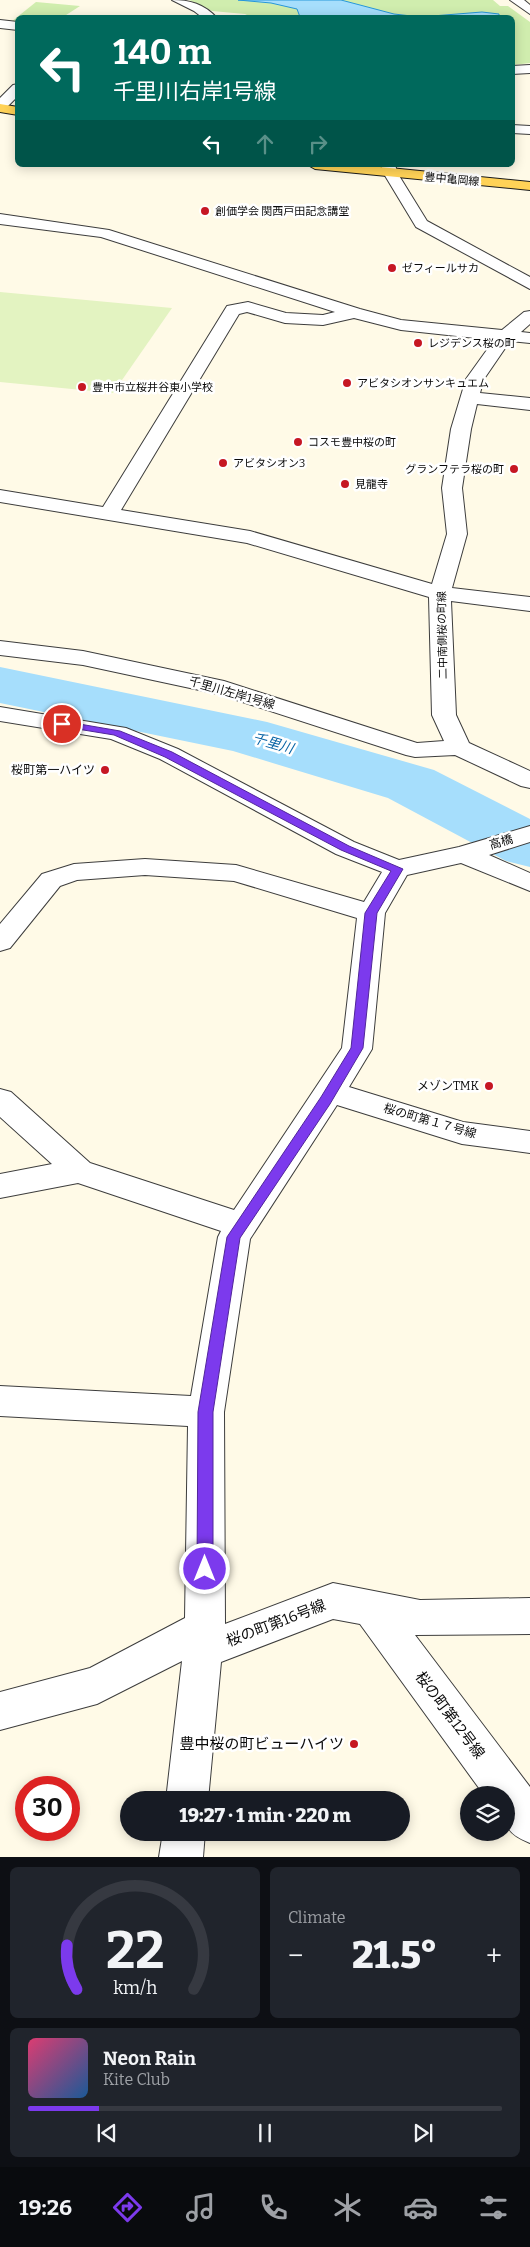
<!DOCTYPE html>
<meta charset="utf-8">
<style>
body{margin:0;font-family:Bitter,"Noto Sans JP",serif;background:#20242c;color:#f1f3f6;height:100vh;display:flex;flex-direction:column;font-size:19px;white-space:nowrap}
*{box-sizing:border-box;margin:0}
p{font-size:16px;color:#9ea1a6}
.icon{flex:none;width:28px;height:28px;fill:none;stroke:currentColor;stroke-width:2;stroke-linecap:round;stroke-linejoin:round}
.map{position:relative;height:1857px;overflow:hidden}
.details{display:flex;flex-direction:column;gap:10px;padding:10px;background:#0d0f14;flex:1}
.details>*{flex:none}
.top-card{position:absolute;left:15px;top:15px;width:500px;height:152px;border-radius:8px;box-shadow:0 2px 12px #0003;background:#00695c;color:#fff;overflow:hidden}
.tools{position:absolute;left:460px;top:1786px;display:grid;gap:10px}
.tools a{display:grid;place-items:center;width:55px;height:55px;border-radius:50%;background:#171b24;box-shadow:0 2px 12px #0003;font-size:25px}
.speed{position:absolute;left:15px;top:1776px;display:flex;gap:10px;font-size:25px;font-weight:700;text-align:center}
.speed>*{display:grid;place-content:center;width:65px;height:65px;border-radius:50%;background:#171b24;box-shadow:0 2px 12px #0003;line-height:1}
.speed .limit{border:8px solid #d22;background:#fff;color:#111}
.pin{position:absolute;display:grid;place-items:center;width:42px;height:42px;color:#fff;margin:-21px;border:2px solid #fff;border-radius:50%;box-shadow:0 1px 5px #0007}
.me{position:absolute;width:55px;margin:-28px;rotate:0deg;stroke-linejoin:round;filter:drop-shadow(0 0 4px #0008)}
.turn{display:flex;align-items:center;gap:18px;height:105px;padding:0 15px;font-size:22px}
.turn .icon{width:65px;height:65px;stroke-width:2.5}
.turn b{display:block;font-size:35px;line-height:42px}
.lanes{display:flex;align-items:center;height:48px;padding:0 15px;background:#0003;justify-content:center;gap:25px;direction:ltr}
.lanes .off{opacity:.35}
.big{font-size:38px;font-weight:800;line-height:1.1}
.details .tile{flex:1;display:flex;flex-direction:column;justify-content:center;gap:8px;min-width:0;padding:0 18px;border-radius:8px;background:#20242c}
.details .dial{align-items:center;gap:0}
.dial svg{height:130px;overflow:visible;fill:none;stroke:#363941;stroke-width:7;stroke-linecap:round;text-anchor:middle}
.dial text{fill:#f1f3f6;stroke:none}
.song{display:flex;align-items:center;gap:15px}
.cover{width:60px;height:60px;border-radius:8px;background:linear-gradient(135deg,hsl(340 70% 55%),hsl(210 70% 35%))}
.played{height:5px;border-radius:2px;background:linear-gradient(90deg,#7c3aed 15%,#363941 15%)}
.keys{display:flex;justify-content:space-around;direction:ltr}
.heat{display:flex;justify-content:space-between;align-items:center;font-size:28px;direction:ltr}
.details .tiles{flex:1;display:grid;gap:10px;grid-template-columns:1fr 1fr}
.tile:last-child{grid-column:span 2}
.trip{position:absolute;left:120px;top:1791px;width:290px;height:50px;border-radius:25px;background:#171b24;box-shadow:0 2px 12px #0003;font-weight:800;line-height:50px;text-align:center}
.dock{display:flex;height:80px;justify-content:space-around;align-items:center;background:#090b0e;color:#9ea1a6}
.dock .icon{width:35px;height:35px}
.dock .selected{color:#7c3aed}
.dock b{font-size:22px;color:#f1f3f6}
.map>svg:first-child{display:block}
</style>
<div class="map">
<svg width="530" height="1857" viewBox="0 0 530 1857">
<rect width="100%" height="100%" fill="#fffae7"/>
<g fill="#d0edae">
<polygon points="189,0 493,0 500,6 508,6 530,22 530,63 513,65 512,18 251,17 245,14 212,11"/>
<polygon points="36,2 80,6 63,17 18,18 17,22 11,22"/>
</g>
<polygon fill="#e3f3c1" points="0,292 172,308 113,393 0,382"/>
<polygon fill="#a6defc" stroke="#2797da" points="238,0 341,0 394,14 420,17 482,12 499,14 499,17 300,17 297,9 271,3"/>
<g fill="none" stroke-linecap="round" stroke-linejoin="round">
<polygon fill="#a6defc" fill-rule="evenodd" points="0,667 267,722 434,770 530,819 530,867 506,861 388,798 233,751 0,703"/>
<defs>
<g id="minor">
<path d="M172 0C190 0 204 4 217 18H203L194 11Z"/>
<polygon points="510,0 524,0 530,5 530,14"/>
<polygon points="0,20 18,22 18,30 0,28"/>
<polygon points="530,65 530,73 512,74 512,66"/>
<polygon points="18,84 18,96 5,109 0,110 0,98 13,85"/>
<polygon points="512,125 530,126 530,134 512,133"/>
<polygon points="381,165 395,165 398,174 427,221 530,277 530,289 416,227 384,174"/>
<path d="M0 214 109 230 360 309 401 320 502 330 524 312 530 311V324L521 332 530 333V343L510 341 484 379 480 393 530 398V410L477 404 471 429 462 488 467 534 452 588 530 597V611L451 601 456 715 469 743 530 771V788L521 786 455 755 415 757 406 755 218 694 83 665 0 655V641L83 651 224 681 417 743 444 741 432 715 429 597 247 543 0 502V490L103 507 227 306 248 302 286 313 323 315 335 312 101 237 0 224ZM247 312 285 323 323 325 354 318 401 330 494 340 466 379 451 429 442 488 447 534 432 584 250 531 121 510 239 314Z"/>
<path d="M0 707 126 728 178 749 354 842 399 860 459 847 530 826V842L489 855 530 873V891L461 863 407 875 385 913 372 1049 349 1087 463 1122 530 1131V1153L462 1144 337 1105 250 1239 224 1412 225 1624 333 1583 420 1600 530 1598V1634L415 1635 530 1787V1843C501 1831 506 1823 506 1795H484L360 1624 333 1619 221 1662 208 1800H166L182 1661 97 1704 0 1730V1692L90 1668 185 1618 188 1426 0 1416V1386L191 1396 218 1237 221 1231 78 1183 0 1198V1174L52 1164 0 1117V1089L11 1092 90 1163 234 1210 342 1048 357 918 234 881 145 875 77 880 60 886 10 948 0 951V924L42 874 74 864 145 859 236 865 364 902 382 872 336 854 160 759 111 739 0 721Z"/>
<polygon points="163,1832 205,1832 203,1857 159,1857"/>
</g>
<g id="major">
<polygon points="0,104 18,107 18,115 0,112"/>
<polygon points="308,165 360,165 530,182 530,190 315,169"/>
</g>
</defs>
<use href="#minor" stroke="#3d3d3d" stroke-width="2"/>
<use href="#major" stroke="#1b1b1b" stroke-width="2"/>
<use href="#minor" fill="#fff" fill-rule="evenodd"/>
<use href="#major" fill="#ffd257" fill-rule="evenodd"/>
</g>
<polygon fill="#7c3aed" stroke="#51269a" points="62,721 120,731 172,752 349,846 403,869 377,913 363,1048 330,1104 240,1238 213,1412 213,1569 211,1574 205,1577 199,1574 197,1569 198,1412 227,1237 321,1097 351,1048 365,913 391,871 341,850 165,757 114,735 59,726 58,724"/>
<g fill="#c61723" stroke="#fff" stroke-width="2">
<circle cx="205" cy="211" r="5"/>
<circle cx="392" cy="268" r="5"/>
<circle cx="418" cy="343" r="5"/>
<circle cx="347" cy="383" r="5"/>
<circle cx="82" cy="387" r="5"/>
<circle cx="298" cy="442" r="5"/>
<circle cx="223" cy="463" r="5"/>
<circle cx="514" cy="469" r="5"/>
<circle cx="345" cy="484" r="5"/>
<circle cx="105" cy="770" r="5"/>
<circle cx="489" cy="1086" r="5"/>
<circle cx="354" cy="1744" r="5"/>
</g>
<g text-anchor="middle" stroke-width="5" stroke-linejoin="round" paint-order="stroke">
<g font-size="11" fill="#0a0a0a" stroke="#fff">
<text transform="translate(452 179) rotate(5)" y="4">豊中亀岡線</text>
<text transform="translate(442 635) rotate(-91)" y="4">二中南側桜の町線</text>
</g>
<g font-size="11" fill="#0a0a0a" stroke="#fff" text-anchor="start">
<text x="215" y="215">創価学会 関西戸田記念講堂</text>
<text x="402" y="272">ゼフィールサカ</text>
<text x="428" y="347">レジデンス桜の町</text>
<text x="357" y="387">アビタシオンサンキュエム</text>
<text x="92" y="391">豊中市立桜井谷東小学校</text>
<text x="308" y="446">コスモ豊中桜の町</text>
<text x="233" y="467">アビタシオン3</text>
<text x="504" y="473" text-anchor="end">グランフテラ桜の町</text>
<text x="355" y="488">見龍寺</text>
</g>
<g font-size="12" fill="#0a0a0a" stroke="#fff">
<text transform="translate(232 693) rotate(16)" y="4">千里川左岸1号線</text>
<text transform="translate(501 842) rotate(-17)" y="4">高橋</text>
<text transform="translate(430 1121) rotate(16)" y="4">桜の町第１７号線</text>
</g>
<g font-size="12" fill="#0a0a0a" stroke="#fff" text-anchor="end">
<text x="95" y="774">桜町第一ハイツ</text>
<text x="479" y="1090">メゾンTMK</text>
</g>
<g font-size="14" font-style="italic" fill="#0a65a6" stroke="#fff">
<text transform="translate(273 743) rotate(16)" y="5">千里川</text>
</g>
<g font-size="15" fill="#0a0a0a" stroke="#fff">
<text transform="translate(276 1623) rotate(-21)" y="5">桜の町第16号線</text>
<text transform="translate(450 1715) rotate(53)" y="5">桜の町第12号線</text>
</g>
<g font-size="15" fill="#0a0a0a" stroke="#fff" text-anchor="end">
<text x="344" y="1749">豊中桜の町ビューハイツ</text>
</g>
</g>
</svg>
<div class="tools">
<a><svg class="icon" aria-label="layers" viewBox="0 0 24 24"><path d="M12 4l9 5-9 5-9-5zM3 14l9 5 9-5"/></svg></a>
</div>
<div class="speed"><div class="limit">30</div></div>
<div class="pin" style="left:62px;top:724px;background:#d93025"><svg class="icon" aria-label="arrive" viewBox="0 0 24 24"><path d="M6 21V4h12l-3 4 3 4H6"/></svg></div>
<svg class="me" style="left:205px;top:1569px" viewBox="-20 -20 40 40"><circle r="17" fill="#7c3aed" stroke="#fff" stroke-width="3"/><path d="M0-11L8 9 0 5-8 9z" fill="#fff"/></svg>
<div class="trip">19:27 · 1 min · 220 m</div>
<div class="top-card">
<div class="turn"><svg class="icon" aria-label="left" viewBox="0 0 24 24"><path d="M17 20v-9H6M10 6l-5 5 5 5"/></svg><div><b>140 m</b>千里川右岸1号線</div></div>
<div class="lanes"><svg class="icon" aria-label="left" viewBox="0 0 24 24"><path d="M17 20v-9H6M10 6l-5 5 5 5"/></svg><svg class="icon off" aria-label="ahead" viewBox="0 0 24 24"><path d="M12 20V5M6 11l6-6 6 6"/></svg><svg class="icon off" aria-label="right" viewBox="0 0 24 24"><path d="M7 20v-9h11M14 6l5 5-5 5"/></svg></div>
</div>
</div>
<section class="details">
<div class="tiles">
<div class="tile dial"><svg viewBox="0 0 100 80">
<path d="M14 69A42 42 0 1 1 86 69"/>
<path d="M14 69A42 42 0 0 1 8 42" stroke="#7c3aed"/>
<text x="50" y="56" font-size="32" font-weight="700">22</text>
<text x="50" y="72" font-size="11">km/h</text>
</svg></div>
<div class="tile"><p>Climate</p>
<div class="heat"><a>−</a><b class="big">21.5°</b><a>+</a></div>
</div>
<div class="tile">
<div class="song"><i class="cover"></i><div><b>Neon Rain</b><p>Kite Club</p></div></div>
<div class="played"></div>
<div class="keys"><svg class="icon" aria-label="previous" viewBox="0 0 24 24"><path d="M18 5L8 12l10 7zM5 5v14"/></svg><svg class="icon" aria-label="pause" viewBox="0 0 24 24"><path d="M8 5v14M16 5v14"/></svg><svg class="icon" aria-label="next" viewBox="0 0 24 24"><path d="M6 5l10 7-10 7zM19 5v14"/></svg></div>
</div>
</div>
</section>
<nav class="dock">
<b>19:26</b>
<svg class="icon selected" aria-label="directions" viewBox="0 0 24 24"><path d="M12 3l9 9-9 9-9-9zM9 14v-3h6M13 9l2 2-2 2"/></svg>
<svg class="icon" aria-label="music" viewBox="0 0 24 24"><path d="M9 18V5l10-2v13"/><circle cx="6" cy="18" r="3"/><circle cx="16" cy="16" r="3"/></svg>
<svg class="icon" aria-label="phone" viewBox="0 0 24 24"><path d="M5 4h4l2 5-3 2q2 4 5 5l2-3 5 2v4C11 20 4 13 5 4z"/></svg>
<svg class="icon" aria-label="climate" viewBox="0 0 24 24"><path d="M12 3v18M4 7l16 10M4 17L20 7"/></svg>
<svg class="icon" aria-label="car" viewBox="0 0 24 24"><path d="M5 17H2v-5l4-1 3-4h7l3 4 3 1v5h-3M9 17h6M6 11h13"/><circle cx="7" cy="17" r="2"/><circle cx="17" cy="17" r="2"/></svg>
<svg class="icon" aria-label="filters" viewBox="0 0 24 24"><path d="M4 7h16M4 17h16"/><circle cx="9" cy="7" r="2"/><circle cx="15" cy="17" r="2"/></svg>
</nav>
